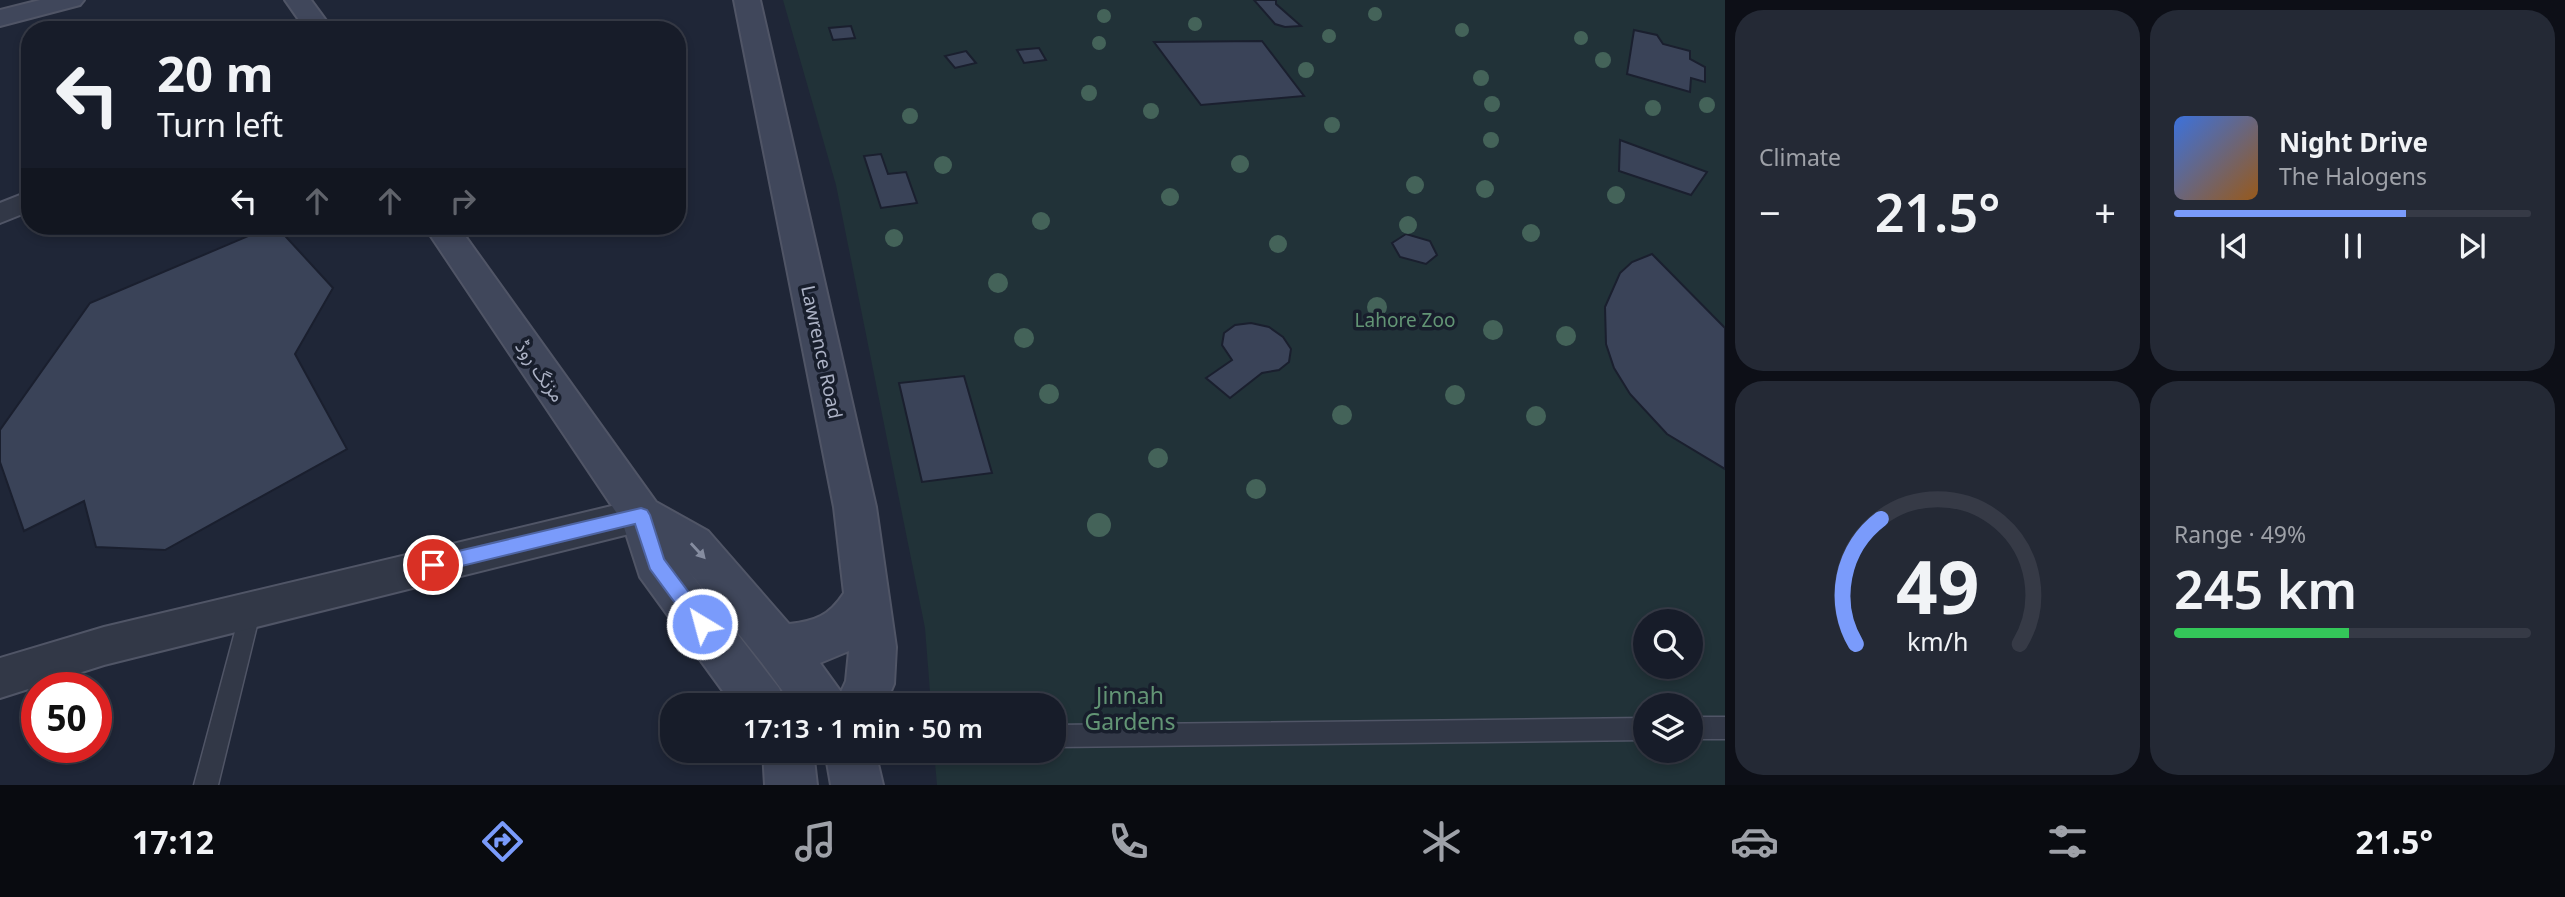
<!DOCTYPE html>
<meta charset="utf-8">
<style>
body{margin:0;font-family:"Noto Sans","Noto Sans Arabic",sans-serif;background:#242935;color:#f1f3f6;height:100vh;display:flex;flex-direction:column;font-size:26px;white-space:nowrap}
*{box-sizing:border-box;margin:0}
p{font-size:23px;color:#9ea1a8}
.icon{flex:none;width:38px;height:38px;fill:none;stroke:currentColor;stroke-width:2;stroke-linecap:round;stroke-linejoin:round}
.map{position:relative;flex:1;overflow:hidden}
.side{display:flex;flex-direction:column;gap:10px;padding:10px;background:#0d0f17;width:840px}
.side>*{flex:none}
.banner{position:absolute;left:21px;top:21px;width:665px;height:214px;border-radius:28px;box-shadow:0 4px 10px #0003,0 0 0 2px #363a46;background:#171c29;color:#f1f3f6;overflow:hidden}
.controls{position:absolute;left:1633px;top:609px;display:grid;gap:14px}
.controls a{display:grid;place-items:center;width:70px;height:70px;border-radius:50%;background:#171c29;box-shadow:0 4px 10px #0003,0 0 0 2px #363a46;font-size:35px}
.speed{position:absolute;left:21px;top:672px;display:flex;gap:14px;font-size:35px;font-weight:700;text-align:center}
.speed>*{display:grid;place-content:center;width:91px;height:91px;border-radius:50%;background:#171c29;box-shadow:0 4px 10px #0003,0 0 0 2px #363a46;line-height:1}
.speed .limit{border:10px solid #d22;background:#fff;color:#111}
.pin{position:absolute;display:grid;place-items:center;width:60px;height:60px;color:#fff;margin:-30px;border:4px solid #fff;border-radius:50%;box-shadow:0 2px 7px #0007}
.me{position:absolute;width:77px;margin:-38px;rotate:323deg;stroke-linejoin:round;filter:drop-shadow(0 0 5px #0008)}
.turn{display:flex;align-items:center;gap:24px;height:147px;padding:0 21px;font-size:32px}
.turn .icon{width:91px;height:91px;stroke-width:2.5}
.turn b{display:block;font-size:49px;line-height:60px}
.lanes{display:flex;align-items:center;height:66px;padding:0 21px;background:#0003;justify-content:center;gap:35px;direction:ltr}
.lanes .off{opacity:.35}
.big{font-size:52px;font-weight:600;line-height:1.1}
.side .tile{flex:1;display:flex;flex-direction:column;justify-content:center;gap:10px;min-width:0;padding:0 24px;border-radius:28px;background:#242935}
.side .dial{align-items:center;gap:0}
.dial svg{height:182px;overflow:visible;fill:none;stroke:#363a46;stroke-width:7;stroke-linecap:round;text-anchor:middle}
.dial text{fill:#f1f3f6;stroke:none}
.song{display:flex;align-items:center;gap:21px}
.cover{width:84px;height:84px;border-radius:10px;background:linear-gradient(135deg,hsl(220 70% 55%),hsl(30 70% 35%))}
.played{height:7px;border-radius:4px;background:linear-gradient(90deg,#7a9bfb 65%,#363a46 65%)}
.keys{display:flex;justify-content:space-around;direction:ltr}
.heat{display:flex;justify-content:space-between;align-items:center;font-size:38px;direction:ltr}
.charge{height:10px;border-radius:5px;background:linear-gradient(90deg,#34c759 49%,#363a46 0)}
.side .tiles{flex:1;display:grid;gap:10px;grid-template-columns:repeat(2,1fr)}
.trip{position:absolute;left:660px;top:693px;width:406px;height:70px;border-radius:28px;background:#171c29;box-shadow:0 4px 10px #0003,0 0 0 2px #363a46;font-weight:600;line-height:70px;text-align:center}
.menu{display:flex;height:112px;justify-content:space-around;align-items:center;background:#090b10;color:#9ea1a8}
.menu .icon{width:49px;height:49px}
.menu .selected{color:#7a9bfb}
.menu b{font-size:32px;color:#f1f3f6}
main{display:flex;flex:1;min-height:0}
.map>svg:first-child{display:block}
</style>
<main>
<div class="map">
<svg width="1725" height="785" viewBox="0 0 1725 785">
<rect width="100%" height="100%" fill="#1f2637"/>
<path fill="#213238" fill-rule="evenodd" d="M783 0H1725V785H937L934 751H1054V705H931L925 628 836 185ZM1645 621H1690V667H1645ZM1645 705H1690V751H1645Z"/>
<g fill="#3a4358" stroke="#1a1f2e" stroke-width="2">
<polygon points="1254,0 1276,0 1276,4 1301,26 1285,27 1275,24"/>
<polygon points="851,26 855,38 833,40 829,28"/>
<polygon points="1634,30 1657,35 1663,44 1690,51 1690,59 1705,67 1705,82 1691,78 1690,92 1627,74"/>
<polygon points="1262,41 1304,96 1201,105 1154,42"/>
<polygon points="1039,48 1046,60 1024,63 1017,50"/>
<polygon points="966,51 976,63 955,68 945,56"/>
<polygon points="1620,140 1707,172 1691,195 1619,171"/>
<polygon points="881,154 888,174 906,172 917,203 881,208 864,156"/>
<polygon points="272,226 276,226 333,288 295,354 347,449 165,550 96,547 84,501 24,531 0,462 0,430 90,303"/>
<polygon points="1406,234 1430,241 1437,255 1426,264 1400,257 1392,243"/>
<polygon points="1652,254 1725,328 1725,469 1667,434 1630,394 1614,368 1606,344 1605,307 1620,273 1632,262"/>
<polygon points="1251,323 1269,327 1283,337 1291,349 1289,362 1279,370 1262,373 1230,398 1206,378 1232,360 1222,345 1224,333 1235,325"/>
<polygon points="964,376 992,473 922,482 899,383"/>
</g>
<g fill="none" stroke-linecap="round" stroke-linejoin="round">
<defs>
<g id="lane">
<polygon points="251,599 258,602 261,609 218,785 194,785 241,609 244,602"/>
<rect x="1690" y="717" width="35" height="22"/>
<polygon points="1645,718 1645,740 1054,747 1054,725"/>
</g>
<g id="street">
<polygon points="30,191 30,211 0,223 0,203"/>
<polygon points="641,499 654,504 659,515 654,526 641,531 104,665 0,698 0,658 104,627"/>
</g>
<g id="secondary">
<polygon points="40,0 84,0 80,5 0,26 0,10"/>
<polygon points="285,0 311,0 333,30 306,30"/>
<path d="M734 0H760L876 507 896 647 894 684 885 705H793L762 663 687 569 779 688 786 705H733L640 577 622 521 424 226H458L656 502 708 531 789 624C815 621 829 616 844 593L834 507ZM849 651 846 681 841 692 820 663Z"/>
<polygon points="763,751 813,751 817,785 765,785"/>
<polygon points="825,751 875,751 883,785 831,785"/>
</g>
</defs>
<use href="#lane" stroke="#505566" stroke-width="3"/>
<use href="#street" stroke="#505566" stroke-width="4"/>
<use href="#secondary" stroke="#505566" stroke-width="4"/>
<use href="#lane" fill="#323847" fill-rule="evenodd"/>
<use href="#street" fill="#323847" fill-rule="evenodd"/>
<use href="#secondary" fill="#40475b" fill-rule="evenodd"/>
</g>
<g fill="#446359">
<circle cx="1375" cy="14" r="7"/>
<circle cx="1104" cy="16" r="7"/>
<circle cx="1195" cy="24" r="7"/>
<circle cx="1462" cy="30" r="7"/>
<circle cx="1329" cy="36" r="7"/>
<circle cx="1581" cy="38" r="7"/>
<circle cx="1099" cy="43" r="7"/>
<circle cx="1603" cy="60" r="8"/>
<circle cx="1306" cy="70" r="8"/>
<circle cx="1481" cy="78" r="8"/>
<circle cx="1089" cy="93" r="8"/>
<circle cx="1492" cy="104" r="8"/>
<circle cx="1707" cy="105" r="8"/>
<circle cx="1653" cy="108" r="8"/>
<circle cx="1151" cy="111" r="8"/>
<circle cx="910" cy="116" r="8"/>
<circle cx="1332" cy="125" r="8"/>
<circle cx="1491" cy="140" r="8"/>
<circle cx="1240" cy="164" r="9"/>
<circle cx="943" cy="165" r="9"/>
<circle cx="1415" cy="185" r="9"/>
<circle cx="1485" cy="189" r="9"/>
<circle cx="1616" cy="195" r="9"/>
<circle cx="1170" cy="197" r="9"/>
<circle cx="1041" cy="221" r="9"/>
<circle cx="1408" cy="225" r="9"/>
<circle cx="1531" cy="233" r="9"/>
<circle cx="894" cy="238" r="9"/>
<circle cx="1278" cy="244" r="9"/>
<circle cx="998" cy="283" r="10"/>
<circle cx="1377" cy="307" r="10"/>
<circle cx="1493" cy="330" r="10"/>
<circle cx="1566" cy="336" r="10"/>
<circle cx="1024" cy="338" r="10"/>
<circle cx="1049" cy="394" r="10"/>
<circle cx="1455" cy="395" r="10"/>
<circle cx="1342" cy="415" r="10"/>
<circle cx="1536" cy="416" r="10"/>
<circle cx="1158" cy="458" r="10"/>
<circle cx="1256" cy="489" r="10"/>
<circle cx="1099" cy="525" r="12"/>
</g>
<defs><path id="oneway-solid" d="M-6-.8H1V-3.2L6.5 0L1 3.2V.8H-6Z" transform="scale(1.75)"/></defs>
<use fill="#868da0" href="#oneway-solid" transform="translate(698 551) rotate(47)"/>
<polygon fill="#7a9bfb" stroke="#4f65a3" stroke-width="2" points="641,508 647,510 650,515 664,559 708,618 711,624 708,630 702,633 695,630 650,569 635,524 433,573 426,571 424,565 426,559 433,557"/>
<g text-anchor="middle" stroke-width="7" stroke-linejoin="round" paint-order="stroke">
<g font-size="19" fill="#639575" stroke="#181e2c">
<text x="1405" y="327">Lahore Zoo</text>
</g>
<g font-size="19" fill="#acb2c5" stroke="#181e2c">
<text transform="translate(822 352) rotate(78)" y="7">Lawrence Road</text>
<text transform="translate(540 371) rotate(55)" y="7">مزنگ روڈ</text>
</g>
<g font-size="23" fill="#639575" stroke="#181e2c">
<text x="1130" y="704">Jinnah<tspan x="1130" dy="26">Gardens</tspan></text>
</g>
</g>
</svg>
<div class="controls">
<a><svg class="icon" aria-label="search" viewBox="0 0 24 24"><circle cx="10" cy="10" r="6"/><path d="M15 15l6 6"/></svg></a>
<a><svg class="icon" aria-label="layers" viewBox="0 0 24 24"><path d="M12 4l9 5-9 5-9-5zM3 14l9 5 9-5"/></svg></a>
</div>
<div class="speed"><div class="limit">50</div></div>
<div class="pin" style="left:433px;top:565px;background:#d93025"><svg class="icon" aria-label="arrive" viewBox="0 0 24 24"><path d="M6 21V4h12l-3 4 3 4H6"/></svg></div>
<svg class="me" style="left:702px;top:624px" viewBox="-20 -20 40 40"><circle r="17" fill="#7a9bfb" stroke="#fff" stroke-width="3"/><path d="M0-11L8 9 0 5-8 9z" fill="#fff"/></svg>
<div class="trip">17:13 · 1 min · 50 m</div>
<div class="banner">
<div class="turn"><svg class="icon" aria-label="left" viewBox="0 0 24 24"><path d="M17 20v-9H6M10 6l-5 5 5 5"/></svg><div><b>20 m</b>Turn left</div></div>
<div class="lanes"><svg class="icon" aria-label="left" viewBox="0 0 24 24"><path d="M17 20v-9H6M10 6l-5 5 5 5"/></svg><svg class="icon off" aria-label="ahead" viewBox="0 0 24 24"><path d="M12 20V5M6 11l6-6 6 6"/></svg><svg class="icon off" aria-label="ahead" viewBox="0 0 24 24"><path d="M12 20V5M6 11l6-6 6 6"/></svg><svg class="icon off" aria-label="right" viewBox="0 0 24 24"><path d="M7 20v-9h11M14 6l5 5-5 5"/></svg></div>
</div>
</div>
<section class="side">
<div class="tiles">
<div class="tile"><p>Climate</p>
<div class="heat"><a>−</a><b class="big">21.5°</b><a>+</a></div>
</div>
<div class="tile">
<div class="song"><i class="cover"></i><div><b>Night Drive</b><p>The Halogens</p></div></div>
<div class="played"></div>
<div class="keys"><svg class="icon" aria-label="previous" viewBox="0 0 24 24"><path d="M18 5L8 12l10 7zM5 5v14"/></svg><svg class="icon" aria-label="pause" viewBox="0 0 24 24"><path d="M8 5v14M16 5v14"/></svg><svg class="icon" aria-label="next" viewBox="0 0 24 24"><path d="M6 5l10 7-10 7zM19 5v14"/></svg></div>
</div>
<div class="tile dial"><svg viewBox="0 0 100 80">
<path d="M14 69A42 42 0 1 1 86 69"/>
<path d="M14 69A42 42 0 0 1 25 14" stroke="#7a9bfb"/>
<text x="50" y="56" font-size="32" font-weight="700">49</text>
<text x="50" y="72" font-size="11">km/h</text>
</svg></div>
<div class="tile"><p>Range · 49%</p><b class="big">245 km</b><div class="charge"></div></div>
</div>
</section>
</main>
<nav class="menu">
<b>17:12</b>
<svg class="icon selected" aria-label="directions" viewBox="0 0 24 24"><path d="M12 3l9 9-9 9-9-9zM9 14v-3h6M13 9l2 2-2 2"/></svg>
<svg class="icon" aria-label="music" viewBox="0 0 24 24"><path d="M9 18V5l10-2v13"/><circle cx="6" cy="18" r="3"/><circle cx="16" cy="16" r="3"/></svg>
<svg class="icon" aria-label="phone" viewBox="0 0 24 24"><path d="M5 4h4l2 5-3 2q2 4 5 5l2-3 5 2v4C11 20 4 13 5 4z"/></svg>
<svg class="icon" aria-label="climate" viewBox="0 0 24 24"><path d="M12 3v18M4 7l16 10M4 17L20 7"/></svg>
<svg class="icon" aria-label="car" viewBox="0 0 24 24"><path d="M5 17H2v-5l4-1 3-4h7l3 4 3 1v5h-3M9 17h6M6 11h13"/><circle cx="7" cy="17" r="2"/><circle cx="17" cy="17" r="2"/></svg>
<svg class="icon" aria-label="filters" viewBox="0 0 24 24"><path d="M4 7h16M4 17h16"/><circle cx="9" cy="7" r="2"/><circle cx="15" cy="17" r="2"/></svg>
<b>21.5°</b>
</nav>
